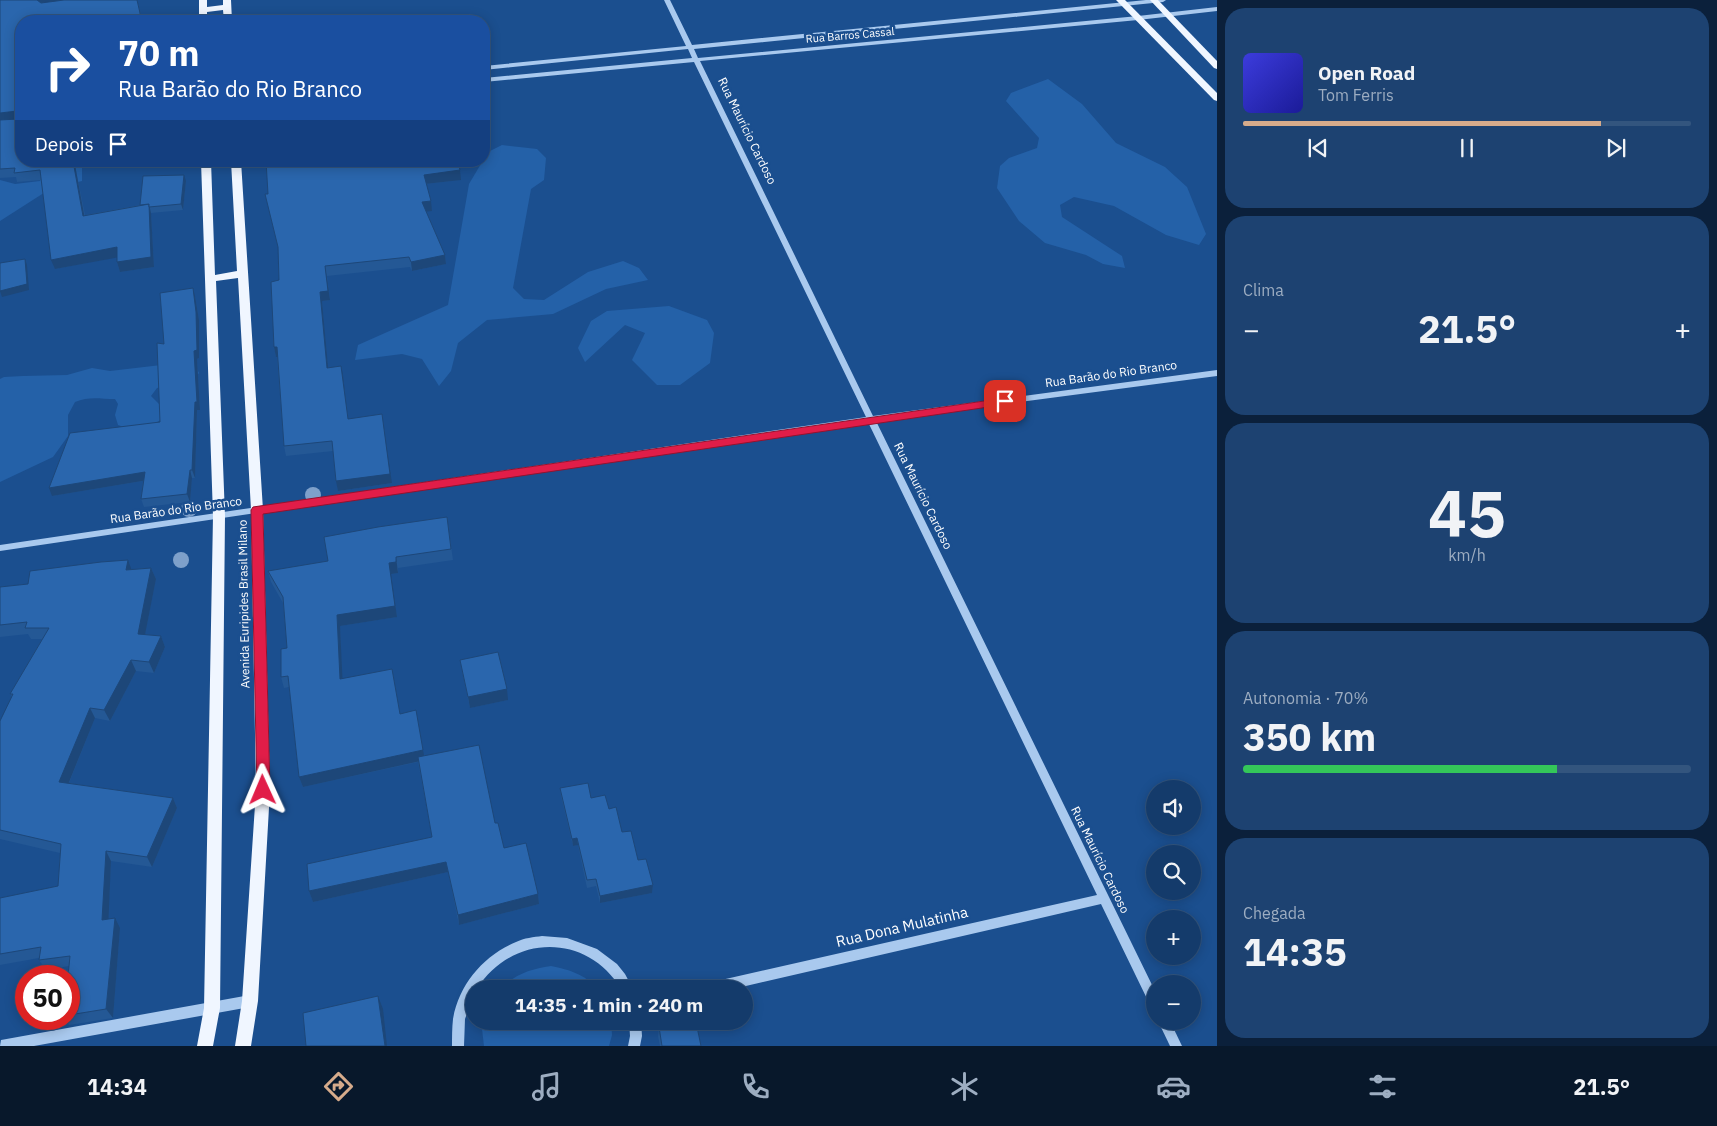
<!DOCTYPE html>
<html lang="pt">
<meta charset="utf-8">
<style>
body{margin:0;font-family:"IBM Plex Sans",sans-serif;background:#1d4271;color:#f1f3f6;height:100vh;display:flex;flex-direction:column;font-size:19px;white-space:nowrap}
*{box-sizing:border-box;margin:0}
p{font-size:16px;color:#9dadc1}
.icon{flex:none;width:28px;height:28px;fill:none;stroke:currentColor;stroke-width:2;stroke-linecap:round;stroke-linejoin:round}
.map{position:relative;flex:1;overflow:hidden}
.sheet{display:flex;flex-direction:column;gap:8px;padding:8px;background:#0b203b;width:500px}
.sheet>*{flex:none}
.hud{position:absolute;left:15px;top:15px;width:475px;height:152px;border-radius:20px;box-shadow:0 2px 12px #0003,0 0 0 1px #33557e;background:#1a4fa0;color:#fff;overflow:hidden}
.controls{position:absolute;left:1146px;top:780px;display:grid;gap:10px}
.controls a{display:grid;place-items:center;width:55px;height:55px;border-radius:50%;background:#143b6b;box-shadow:0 2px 12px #0003,0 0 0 1px #33557e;font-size:25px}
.speed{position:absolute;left:15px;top:965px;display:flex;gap:10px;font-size:25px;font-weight:700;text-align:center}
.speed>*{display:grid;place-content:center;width:65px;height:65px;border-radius:50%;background:#143b6b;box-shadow:0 2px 12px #0003,0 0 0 1px #33557e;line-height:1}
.speed .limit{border:8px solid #d22;background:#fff;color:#111}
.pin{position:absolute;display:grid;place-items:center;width:42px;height:42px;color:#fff;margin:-21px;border-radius:10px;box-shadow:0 2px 8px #0006}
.me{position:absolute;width:55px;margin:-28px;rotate:359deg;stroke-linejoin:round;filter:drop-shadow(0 0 4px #0008)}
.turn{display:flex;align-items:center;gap:18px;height:105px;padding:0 20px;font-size:22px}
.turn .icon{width:65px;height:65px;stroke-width:2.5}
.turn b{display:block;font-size:35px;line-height:42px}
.then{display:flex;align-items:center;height:48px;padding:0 20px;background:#0003;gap:10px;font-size:19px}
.big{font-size:38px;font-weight:800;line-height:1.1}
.sheet .tile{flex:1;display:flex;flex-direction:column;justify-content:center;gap:8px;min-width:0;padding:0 18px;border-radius:20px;background:#1d4271}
.sheet .dial{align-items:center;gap:0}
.dial b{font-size:65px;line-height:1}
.song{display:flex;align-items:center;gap:15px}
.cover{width:60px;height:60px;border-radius:8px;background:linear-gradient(135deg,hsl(240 70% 55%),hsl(240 70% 35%))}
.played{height:5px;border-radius:2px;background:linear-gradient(90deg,#d6ab8b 80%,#33557e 80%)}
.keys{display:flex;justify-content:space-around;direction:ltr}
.heat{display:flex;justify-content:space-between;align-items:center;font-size:28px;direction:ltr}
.charge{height:8px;border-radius:4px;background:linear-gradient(90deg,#34c759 70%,#33557e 0)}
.trip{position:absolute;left:465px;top:980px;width:288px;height:50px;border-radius:25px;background:#143b6b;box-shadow:0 2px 12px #0003,0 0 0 1px #33557e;font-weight:800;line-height:50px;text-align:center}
.dock{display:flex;height:80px;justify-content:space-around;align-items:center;background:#08182b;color:#9dadc1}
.dock .icon{width:35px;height:35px}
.dock .on{color:#d6ab8b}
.dock b{font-size:22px;color:#f1f3f6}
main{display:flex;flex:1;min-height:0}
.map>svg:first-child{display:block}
</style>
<main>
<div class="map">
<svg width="1217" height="1046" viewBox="0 0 1217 1046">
<rect width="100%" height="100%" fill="#1b4f8f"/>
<g fill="#2461a8">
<polygon points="1048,79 1082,104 1116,143 1165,167 1187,187 1206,234 1199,245 1166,235 1114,206 1074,197 1060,205 1062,217 1122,256 1125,268 1103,264 1086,255 1045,243 1019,221 997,188 1000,166 1009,158 1037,148 1039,138 1006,101 1011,93"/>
<polygon points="502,145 537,149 546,158 544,180 531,189 513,288 524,299 544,300 588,272 623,261 639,268 648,280 606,289 553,314 487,320 458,343 451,371 439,386 422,359 402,354 355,360 358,345 448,305 469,184 488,152"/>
<polygon points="82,162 82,181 50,189 0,221 0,180 15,184 40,181 46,168"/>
<polygon points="669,306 707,320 714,333 710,363 680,385 657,385 632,360 645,333 625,325 585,362 578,348 591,321 607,311"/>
<path d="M187 362 197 369 199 373 194 379 157 388 151 396 162 407 166 416C151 428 136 432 118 425L115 415 118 404 115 399C100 399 89 396 75 402L68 415V436L53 457 0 482V379L4 377 23 376 67 375 92 368 110 371Z"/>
<path d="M551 966C570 970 584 974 598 989H500C516 974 530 969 551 966Z"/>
<polygon points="484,1021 611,1021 612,1035 609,1046 484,1046 482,1029"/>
</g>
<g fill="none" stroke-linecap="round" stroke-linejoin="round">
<g fill="#a9c9ee" fill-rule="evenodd">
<polygon points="664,0 670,0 692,45 1146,0 1166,0 1163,2 694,49 698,58 1138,16 1217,7 1217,11 1138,20 700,61 873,416 1217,370 1217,376 876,421 1155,991 1155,1009 1151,1007 1101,904 733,989 702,989 704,985 708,983 1097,895 868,422 0,551 0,545 866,417 694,62 484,82 484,78 692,58 688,49 484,70 484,66 686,46"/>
<path d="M542 936 567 938 597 949 617 964 625 974 633 989H621C587 932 511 934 477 989H474V994L465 1019 464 1046H452C452 1037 452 1028 453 1019 459 984 484 955 516 942 524 938 534 937 542 936Z"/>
<polygon points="250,995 254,997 256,1001 254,1005 250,1007 34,1046 0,1046 1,1040"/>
<polygon points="629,1021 641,1021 642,1036 640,1046 628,1046 630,1036"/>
<polygon points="1158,1021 1170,1021 1182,1046 1170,1046"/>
</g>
<g fill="#f0f6ff" fill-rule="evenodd">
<polygon points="199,0 207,0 207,7 223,5 223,0 231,0 232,21 224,21 223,10 207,12 207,21 199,21"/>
<polygon points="1116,0 1125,0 1217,93 1217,101 1214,100"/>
<polygon points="1150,0 1158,0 1217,61 1217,69 1214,68"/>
<polygon points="201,161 211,161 215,275 237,271 231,161 241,161 263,510 270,790 258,1001 251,1046 235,1046 242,1001 256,790 251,510 238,278 216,281 225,516 220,1008 213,1046 197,1046 204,1008 213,516"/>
</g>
</g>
<g fill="#7ea0ca">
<circle cx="313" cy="495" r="8"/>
<circle cx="189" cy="509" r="8"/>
<circle cx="181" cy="560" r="8"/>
</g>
<g fill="#245895">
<polygon points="0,0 137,0 143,21 21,21 21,161 104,161 75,165 85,215 140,205 186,181 183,210 151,213 154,267 120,272 117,262 117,257 55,269 41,180 17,182 16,177 0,178"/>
<polygon points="135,161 169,161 168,166 138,168"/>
<polygon points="461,180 426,184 432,211 426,211 445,255 446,264 412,271 410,267 327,276 330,300 322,301 328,367 343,375 348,419 392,483 338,491 333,451 286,456 284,446 277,357 276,357 274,347 279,280 278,248 268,194"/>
<polygon points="193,288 195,296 199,320 199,358 197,359 200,410 197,410 195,478 192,478 190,502 144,507 141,499 143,481 52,496 160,422 164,344"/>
<polygon points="447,517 453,560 398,568 398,573 391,574 397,617 340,626 342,679 392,669 400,714 424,755 495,823 504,848 538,894 539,904 459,925 448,872 313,902 309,891 432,837 418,762 303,787 299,777 289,687 284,688 281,677 287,648 283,603 271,582 268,571 328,561"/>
<polygon points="151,568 156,579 145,634 161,636 165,647 154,673 136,671 110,721 95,718 69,783 173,798 177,808 152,867 111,861 108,919 120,928 113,1018 69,1025 64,1019 69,1019 69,966 46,970 39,960 39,958 0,965 0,898 58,886 60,853 0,839 0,721 12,697 10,694 42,639 31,639 28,634 0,637 0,587 28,584 132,569"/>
<polygon points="460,660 508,700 470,708 462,671"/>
<polygon points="560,788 591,798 609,809 653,885 652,893 600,903 596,886 587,888 578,845 573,846 561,796"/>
<polygon points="659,1027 701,1046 660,1046 658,1036"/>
</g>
<g fill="#1d4779">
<polygon points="36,0 75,0 44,4"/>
<polygon points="17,111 21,120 0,123 0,113"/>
<polygon points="73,161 104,161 75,165 86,225 83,216"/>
<polygon points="460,170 461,180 425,184 424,175"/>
<polygon points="184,175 186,181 183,210 181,204"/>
<polygon points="431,201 432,211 423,212 422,202"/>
<polygon points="149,204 151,213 154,267 120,272 117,262"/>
<polygon points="117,247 120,257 55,269 51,260"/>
<polygon points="445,255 446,264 412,271 411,262"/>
<polygon points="25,259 27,265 29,290 2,297 0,291"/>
<polygon points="325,266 330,300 322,301 329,377 327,368 320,292"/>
<polygon points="193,288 195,296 199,320 199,358 197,359 200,410 197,410 195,478 192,470 194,351"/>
<polygon points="274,347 277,347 279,357 276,357"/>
<polygon points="341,366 343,375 349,429 348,419"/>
<polygon points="383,424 392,483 338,491 336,481"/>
<polygon points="190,470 192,478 190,502 187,494"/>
<polygon points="145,472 148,480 52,496 49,488"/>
<polygon points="396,557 398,573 391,574 397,617 340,626 343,690 340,679 337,615"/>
<polygon points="128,560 132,571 126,570"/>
<polygon points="151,568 156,579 143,645 138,634"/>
<polygon points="161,636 165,647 154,673 149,662"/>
<polygon points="131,660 136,671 110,721 104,710"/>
<polygon points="507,689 508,700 470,708 468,697"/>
<polygon points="90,708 95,718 65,792 59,782"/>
<polygon points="423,750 425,760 303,787 299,777"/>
<polygon points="173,798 177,808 152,867 147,857"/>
<polygon points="577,838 578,845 573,846 572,839"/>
<polygon points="106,851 111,861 108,930 102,920"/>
<polygon points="446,862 448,872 313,902 309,891"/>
<polygon points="653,885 652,893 600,903 600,896"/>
<polygon points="538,894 539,904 459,925 458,915"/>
<polygon points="115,918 120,928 113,1018 106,1009"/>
<polygon points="378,996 383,1009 387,1046 385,1046"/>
</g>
<g fill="#2a66ad" stroke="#1d4779">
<polygon points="0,0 37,0 41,3 64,0 137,0 140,13 140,21 21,21 21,161 73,161 83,216 149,204 151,257 117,262 117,247 51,260 40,170 14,173 15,168 0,169 0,120 18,119 20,117 17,111 0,113"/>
<polygon points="266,161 458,161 460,170 424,175 431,201 422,202 445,255 411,262 409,257 325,266 328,291 320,292 327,368 341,366 348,419 382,414 390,474 336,481 332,441 284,446 277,347 274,347 271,282 279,280 278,247 265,194 268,194"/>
<polygon points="184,175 181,204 149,207 149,204 140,205 143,176"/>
<polygon points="25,259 27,284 0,291 0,263"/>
<polygon points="193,288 196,312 197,350 194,351 197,402 195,402 192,470 190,470 187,494 141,499 145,472 49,488 70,433 160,422 157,343 164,344 160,293"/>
<polygon points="447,517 451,549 396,557 396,562 389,563 395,606 337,615 340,679 392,669 400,714 416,710 423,750 299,777 288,676 281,677 281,649 287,648 283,597 268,571 328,561 324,537 378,527"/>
<polygon points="128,560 126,570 151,568 138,634 161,636 149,662 131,660 104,710 90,708 59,782 173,798 147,857 106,851 102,920 115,918 106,1009 69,1015 69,976 68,976 70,956 39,960 41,947 0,954 0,898 58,886 61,844 0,830 0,721 13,694 10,694 49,628 25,628 27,622 0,625 0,587 28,584 30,571 101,562"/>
<polygon points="498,652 507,689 468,697 460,660"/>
<polygon points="479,745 495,823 498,823 504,848 526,843 538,894 458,915 446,862 309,891 307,864 432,837 418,757"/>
<polygon points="588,783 591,798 605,795 609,809 616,807 622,832 631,831 638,860 646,859 653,885 600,896 596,879 587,880 577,838 572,839 560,788"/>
<polygon points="378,996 385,1046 306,1046 303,1013"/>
<polygon points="696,1022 701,1046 662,1046 659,1027"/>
</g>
<polygon fill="#e11d48" stroke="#92132f" points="1005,398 1009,399 1010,401 1009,404 263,514 270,790 268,794 263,796 259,794 257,790 251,510 253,507"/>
<g text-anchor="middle" stroke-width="5" stroke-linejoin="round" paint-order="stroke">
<g font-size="11" fill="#fff" stroke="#1b4f8f">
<text transform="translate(850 35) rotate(-5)" y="4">Rua Barros Cassal</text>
</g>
<g font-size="12" fill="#fff" stroke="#1b4f8f">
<text transform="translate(747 131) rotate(64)" y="4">Rua Maurício Cardoso</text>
<text transform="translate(1111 374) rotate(-8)" y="4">Rua Barão do Rio Branco</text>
<text transform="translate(923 496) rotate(64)" y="4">Rua Maurício Cardoso</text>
<text transform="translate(176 510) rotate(-8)" y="4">Rua Barão do Rio Branco</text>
<text transform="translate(244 604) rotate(-91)" y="4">Avenida Euripides Brasil Milano</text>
<text transform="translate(1100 860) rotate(64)" y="4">Rua Maurício Cardoso</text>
</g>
<g font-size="15" fill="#fff" stroke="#1b4f8f">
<text transform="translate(902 927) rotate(-13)" y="5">Rua Dona Mulatinha</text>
</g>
</g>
</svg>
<div class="controls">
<a><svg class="icon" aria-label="sound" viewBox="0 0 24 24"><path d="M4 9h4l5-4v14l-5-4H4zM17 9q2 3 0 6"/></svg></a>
<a><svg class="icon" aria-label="search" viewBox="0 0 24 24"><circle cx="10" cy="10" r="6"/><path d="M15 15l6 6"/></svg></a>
<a>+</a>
<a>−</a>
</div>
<div class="speed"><div class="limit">50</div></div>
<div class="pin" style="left:1005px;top:401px;background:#d93025"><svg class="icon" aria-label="arrive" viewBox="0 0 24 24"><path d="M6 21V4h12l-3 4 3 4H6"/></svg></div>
<svg class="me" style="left:263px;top:790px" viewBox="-20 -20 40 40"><path d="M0-17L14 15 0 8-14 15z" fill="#e11d48" stroke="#fff" stroke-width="4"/></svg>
<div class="trip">14:35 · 1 min · 240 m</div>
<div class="hud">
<div class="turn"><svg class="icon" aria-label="right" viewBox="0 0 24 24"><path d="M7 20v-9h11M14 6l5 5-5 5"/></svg><div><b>70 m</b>Rua Barão do Rio Branco</div></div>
<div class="then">Depois<svg class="icon" aria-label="arrive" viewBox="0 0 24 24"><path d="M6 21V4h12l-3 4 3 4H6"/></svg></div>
</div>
</div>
<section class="sheet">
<div class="tile">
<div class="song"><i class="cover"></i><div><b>Open Road</b><p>Tom Ferris</p></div></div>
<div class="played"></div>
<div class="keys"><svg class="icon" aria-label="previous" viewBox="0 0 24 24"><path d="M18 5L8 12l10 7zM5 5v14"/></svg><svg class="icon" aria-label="pause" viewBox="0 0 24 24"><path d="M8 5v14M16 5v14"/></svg><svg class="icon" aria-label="next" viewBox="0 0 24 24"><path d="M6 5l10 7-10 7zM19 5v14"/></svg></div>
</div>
<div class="tile"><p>Clima</p>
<div class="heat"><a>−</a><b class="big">21.5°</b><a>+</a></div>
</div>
<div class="tile dial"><b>45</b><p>km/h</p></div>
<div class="tile"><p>Autonomia · 70%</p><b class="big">350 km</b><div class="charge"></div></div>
<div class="tile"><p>Chegada</p><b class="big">14:35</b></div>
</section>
</main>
<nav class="dock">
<b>14:34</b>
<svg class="icon on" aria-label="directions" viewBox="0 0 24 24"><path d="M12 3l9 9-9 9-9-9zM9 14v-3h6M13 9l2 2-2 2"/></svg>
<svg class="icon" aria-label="music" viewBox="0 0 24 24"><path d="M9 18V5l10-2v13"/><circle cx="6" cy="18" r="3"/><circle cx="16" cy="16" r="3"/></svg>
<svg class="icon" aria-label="phone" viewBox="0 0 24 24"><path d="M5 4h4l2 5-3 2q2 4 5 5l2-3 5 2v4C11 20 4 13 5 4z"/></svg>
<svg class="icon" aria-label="climate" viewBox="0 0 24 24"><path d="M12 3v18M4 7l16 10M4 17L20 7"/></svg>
<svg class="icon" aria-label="car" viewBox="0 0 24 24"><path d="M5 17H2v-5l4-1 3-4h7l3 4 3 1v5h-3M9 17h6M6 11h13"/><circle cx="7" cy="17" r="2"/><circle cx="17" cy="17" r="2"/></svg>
<svg class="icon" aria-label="filters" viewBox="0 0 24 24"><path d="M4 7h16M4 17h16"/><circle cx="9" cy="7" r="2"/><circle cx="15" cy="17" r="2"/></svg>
<b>21.5°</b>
</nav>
